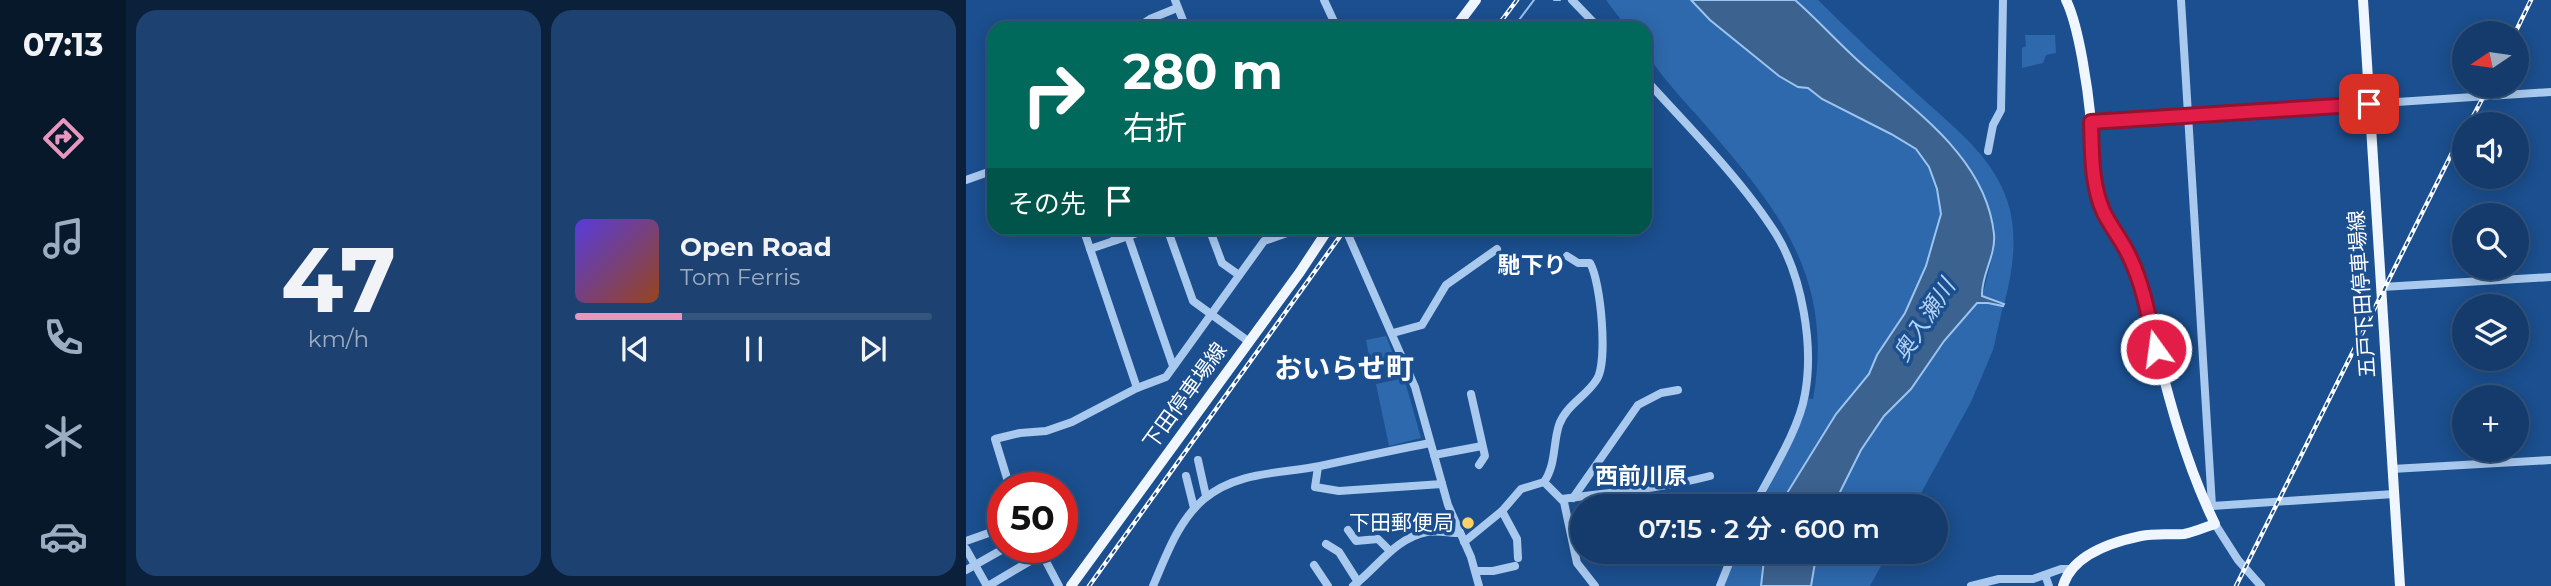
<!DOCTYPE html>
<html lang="ja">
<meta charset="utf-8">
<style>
body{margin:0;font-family:Montserrat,"Noto Sans JP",sans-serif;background:#1d4271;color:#f1f3f6;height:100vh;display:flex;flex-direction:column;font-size:26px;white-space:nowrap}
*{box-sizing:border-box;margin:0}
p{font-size:23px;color:#9dadc1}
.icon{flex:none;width:38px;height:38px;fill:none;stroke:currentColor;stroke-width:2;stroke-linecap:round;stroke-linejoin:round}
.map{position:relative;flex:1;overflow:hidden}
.side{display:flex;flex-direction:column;gap:10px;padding:10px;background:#0b203b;width:840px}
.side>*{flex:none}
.hud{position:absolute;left:21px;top:21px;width:665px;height:214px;border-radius:21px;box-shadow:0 4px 18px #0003,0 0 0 2px #33557e;background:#00695c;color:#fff;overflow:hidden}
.needle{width:46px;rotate:257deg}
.fabs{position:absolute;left:1486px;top:21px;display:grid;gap:14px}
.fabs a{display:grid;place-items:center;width:77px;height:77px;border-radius:50%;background:#143b6b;box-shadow:0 4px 18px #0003,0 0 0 2px #33557e;font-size:35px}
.speed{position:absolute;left:21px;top:472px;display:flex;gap:14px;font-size:35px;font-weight:700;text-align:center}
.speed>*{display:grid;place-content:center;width:91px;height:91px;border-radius:50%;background:#143b6b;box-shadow:0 4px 18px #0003,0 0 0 2px #33557e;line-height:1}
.speed .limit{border:10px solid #d22;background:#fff;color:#111}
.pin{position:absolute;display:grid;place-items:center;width:60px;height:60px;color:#fff;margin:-30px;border-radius:14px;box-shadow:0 4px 10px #0006}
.me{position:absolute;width:77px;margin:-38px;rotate:346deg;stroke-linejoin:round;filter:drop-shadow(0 0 5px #0008)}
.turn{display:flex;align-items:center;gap:24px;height:147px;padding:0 21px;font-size:32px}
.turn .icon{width:91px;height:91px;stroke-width:2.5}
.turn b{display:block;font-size:49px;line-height:60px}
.then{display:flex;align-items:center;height:66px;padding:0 21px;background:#0003;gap:14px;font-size:26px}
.side .widget{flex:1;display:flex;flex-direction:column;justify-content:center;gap:10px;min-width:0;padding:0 24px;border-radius:21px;background:#1d4271}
.side .dial{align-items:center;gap:0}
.dial b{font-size:91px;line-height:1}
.song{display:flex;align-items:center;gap:21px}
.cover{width:84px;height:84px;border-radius:10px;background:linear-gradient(135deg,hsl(250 70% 55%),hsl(20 70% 35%))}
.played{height:7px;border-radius:4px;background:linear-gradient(90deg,#e797bd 30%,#33557e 30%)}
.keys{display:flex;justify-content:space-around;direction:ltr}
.side .tiles{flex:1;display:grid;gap:10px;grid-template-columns:repeat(2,1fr)}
.trip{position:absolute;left:604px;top:494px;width:378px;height:70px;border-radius:35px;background:#143b6b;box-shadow:0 4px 18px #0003,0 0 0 2px #33557e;font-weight:600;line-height:70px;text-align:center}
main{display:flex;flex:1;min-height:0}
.dock{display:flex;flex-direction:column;width:126px;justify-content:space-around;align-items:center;background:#08182b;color:#9dadc1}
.dock .icon{width:49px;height:49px}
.dock .current{color:#e797bd}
.dock b{font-size:32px;color:#f1f3f6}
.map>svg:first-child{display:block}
</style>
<main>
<nav class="dock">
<b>07:13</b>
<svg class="icon current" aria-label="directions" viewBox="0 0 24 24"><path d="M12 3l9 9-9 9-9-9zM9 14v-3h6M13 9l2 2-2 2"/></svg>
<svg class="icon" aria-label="music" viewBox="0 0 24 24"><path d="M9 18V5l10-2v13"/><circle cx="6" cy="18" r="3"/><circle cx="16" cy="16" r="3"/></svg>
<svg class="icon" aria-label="phone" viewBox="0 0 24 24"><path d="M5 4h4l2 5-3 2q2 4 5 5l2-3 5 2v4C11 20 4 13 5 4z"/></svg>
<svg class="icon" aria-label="climate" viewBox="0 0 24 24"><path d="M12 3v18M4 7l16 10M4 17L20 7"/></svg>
<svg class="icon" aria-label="car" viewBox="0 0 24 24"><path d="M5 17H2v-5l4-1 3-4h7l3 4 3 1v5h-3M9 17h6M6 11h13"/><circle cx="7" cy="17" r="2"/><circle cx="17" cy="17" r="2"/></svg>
</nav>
<section class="side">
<div class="tiles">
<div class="widget dial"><b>47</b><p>km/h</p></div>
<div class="widget">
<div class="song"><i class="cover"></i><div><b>Open Road</b><p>Tom Ferris</p></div></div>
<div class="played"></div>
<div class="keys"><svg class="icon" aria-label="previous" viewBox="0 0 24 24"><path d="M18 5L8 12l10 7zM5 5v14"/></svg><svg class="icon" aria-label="pause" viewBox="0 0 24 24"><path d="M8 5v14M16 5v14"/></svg><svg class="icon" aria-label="next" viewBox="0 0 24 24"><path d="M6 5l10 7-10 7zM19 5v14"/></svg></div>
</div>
</div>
</section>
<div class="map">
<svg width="1585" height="586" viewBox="0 0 1585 586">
<rect width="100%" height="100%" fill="#1b4f8f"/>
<g fill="#2e69ad">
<path d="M640 0H725L744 20 813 76 832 87 842 88 856 99 925 134 950 149 963 167 971 189 975 214 968 238 960 266 939 313 911 355 903 374 885 394 813 506H793L813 468 841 398 847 399C870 271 806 202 728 112 717 100 683 62 679 49 677 43 679 34 679 28H661Z"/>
<path d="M829 0H852C886 34 922 67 958 100 990 129 1029 159 1042 203 1052 235 1047 272 1038 304L1016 297 1028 250 996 157 987 145 897 65Z"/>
<polygon points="1059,35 1089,35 1090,53 1080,55 1077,63 1056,68 1056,48 1060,46"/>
<polygon points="1011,303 1022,303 1037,306 1027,350 1005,402 948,506 867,506 895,450 918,416 945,389 978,341"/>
<polygon points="420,336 430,361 405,366 400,340"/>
<polygon points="438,378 455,438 423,446 410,384"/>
<polygon points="771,551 799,551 795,586 757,586"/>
<polygon points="851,551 923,551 904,586 845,586"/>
</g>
<g fill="#3c6290" stroke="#9cc4f0" stroke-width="2">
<path d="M725 0H829C853 21 874 45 898 66 950 112 1020 158 1028 234 1030 256 1015 275 1016 296L1038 304 1037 306 1022 303H1011L978 341 945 389 918 416 895 450 867 506H813L870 414 903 374 911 355 939 313 960 266 968 238 975 214 971 189 963 167 950 149 925 134 856 99 842 88 832 87 813 76 744 20Z"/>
<polygon points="799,551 851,551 845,586 795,586"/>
</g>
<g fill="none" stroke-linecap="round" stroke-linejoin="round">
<g stroke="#9cc4f0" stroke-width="2">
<polyline points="588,0 594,0"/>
<polyline points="547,28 568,0"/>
</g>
<g stroke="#a9c9ee" stroke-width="8">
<polyline points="209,0 220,28"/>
<polyline points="358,0 371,28"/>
<polyline points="606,0 633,28"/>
<polyline points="1215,0 1246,506 1242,510"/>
<polyline points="170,28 184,19 211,8"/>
<polyline points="445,28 489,28"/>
<path d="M679 79C722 126 776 180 810 234 836 276 848 345 839 394 833 430 805 473 788 506"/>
<polyline points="28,119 25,123 28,137"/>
<polyline points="1125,122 1585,92"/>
<polyline points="1022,151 1027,125 1035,110 1037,0"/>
<polyline points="0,180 28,170"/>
<polyline points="117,228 171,388"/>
<polyline points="145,228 150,240"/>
<polyline points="201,228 227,301 282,341"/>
<polyline points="243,228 256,263 273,275"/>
<polyline points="379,228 449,387 482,505 505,557 513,586"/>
<polyline points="162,236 207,366"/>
<polyline points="124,249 186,228"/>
<polyline points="1416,287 1585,277"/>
<polyline points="427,333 456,325 480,285 531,249"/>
<polyline points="505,394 519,456 513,465"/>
<polyline points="468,455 516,446"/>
<polyline points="232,460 240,496"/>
<polyline points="352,467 349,487 373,491 476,484"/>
<polyline points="1426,469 1585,460"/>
<polyline points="220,476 228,508"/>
<polyline points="578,482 598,502 611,563 629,586"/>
<polyline points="44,488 29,439 54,433 80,431 106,422 171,388 200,377 298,241 321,233 319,228"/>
<polyline points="607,498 672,405 695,393 712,390"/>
<path d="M596 499C646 492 694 489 744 476"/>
<polyline points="1246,506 1428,494"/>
<polyline points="536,511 551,539 552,558"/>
<polyline points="1249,524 1272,560 1295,586"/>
<polyline points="382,530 390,541 412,539 424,551"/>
<polyline points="0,541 37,528"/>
<path d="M498 542 536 511 555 489 578 482C590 465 587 443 593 425 600 405 621 396 631 379 642 361 635 282 624 263H612L601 256"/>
<polyline points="360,544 373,552 392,582"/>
<polyline points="73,548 93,586"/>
<polyline points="0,549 21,586"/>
<polyline points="348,565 362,586"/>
<polyline points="0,570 39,548"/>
<polyline points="510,571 527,571 549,566"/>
<polyline points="1079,575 1083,586"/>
<polyline points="22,586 76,554"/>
<path d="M187 586C200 556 212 521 238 499 271 471 314 474 354 466 391 458 428 450 464 443"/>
<path d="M387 586C411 568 429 538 461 532 471 530 483 533 494 533"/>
<polyline points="754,586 768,551"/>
<polyline points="1005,586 1033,579 1067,579 1095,569 1106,569"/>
</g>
<g stroke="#f0f6ff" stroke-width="10">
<polyline points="1397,0 1434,586"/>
<polyline points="489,28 510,0"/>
<polyline points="105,586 334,272 363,228"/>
<path d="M1097 586C1106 555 1146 542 1175 536 1189 533 1204 535 1218 534 1229 532 1239 527 1249 524 1211 446 1194 361 1172 277 1160 245 1138 219 1130 185 1125 164 1127 142 1125 121 1122 90 1113 26 1100 0"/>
</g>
<defs>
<g id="rail">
<polyline points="530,28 551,0"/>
<polyline points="1549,33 1565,0"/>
<polyline points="1503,124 1523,86"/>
<polyline points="123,586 380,228"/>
<polyline points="1270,586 1498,129"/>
</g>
</defs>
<use href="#rail" stroke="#fff" stroke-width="4.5"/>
<use href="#rail" stroke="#1b4f8f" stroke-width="2" stroke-dasharray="5" stroke-linecap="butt"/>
</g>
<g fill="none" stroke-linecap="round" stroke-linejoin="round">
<defs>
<path id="route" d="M1190 349C1183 319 1178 288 1165 260 1158 243 1146 229 1138 213 1125 185 1126 152 1125 122L1403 104"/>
</defs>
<use href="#route" stroke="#92132f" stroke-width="18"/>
<use href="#route" stroke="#e11d48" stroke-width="12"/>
</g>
<circle fill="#ffd166" stroke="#1b4f8f" stroke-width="2.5" cx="502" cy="523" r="7"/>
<g text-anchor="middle" stroke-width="7" stroke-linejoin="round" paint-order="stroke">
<g font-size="21" fill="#fff" stroke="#1b4f8f">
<text transform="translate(1396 294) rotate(-94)" y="7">五戸下田停車場線</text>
<text transform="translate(219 396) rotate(-54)" y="7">下田停車場線</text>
</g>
<g font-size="21" fill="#fff" stroke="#1b4f8f" text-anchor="end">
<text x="488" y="530">下田郵便局</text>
</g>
<g font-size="23" font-weight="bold" fill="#fff" stroke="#1b4f8f">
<text x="566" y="273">馳下り</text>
<text x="675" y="484">西前川原</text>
</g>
<g font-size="23" font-style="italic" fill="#b5d3f5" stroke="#1b4f8f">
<text transform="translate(958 320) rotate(-57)" y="8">奥入瀬川</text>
</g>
<g font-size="28" font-weight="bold" fill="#fff" stroke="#1b4f8f">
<text x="378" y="378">おいらせ町</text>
</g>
</g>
</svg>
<div class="fabs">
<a><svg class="needle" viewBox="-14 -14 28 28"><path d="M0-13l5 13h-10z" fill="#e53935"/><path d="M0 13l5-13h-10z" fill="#9dadc1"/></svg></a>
<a><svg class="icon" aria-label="sound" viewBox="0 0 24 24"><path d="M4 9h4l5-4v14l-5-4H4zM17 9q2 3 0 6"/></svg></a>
<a><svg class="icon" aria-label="search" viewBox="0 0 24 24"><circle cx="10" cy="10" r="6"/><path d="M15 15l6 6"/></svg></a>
<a><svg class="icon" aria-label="layers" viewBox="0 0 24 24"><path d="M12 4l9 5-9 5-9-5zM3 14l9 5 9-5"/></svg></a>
<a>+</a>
</div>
<div class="speed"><div class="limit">50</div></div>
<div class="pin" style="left:1403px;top:104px;background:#d93025"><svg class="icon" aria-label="arrive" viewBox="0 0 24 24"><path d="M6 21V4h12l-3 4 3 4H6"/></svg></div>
<svg class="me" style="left:1190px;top:349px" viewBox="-20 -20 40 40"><circle r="17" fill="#e11d48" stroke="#fff" stroke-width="3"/><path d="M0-11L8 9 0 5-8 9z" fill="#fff"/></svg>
<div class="trip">07:15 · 2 分 · 600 m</div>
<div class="hud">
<div class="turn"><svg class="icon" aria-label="right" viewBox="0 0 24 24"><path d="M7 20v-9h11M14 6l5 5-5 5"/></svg><div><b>280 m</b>右折</div></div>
<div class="then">その先<svg class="icon" aria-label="arrive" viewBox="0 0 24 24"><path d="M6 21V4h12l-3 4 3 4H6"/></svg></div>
</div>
</div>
</main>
